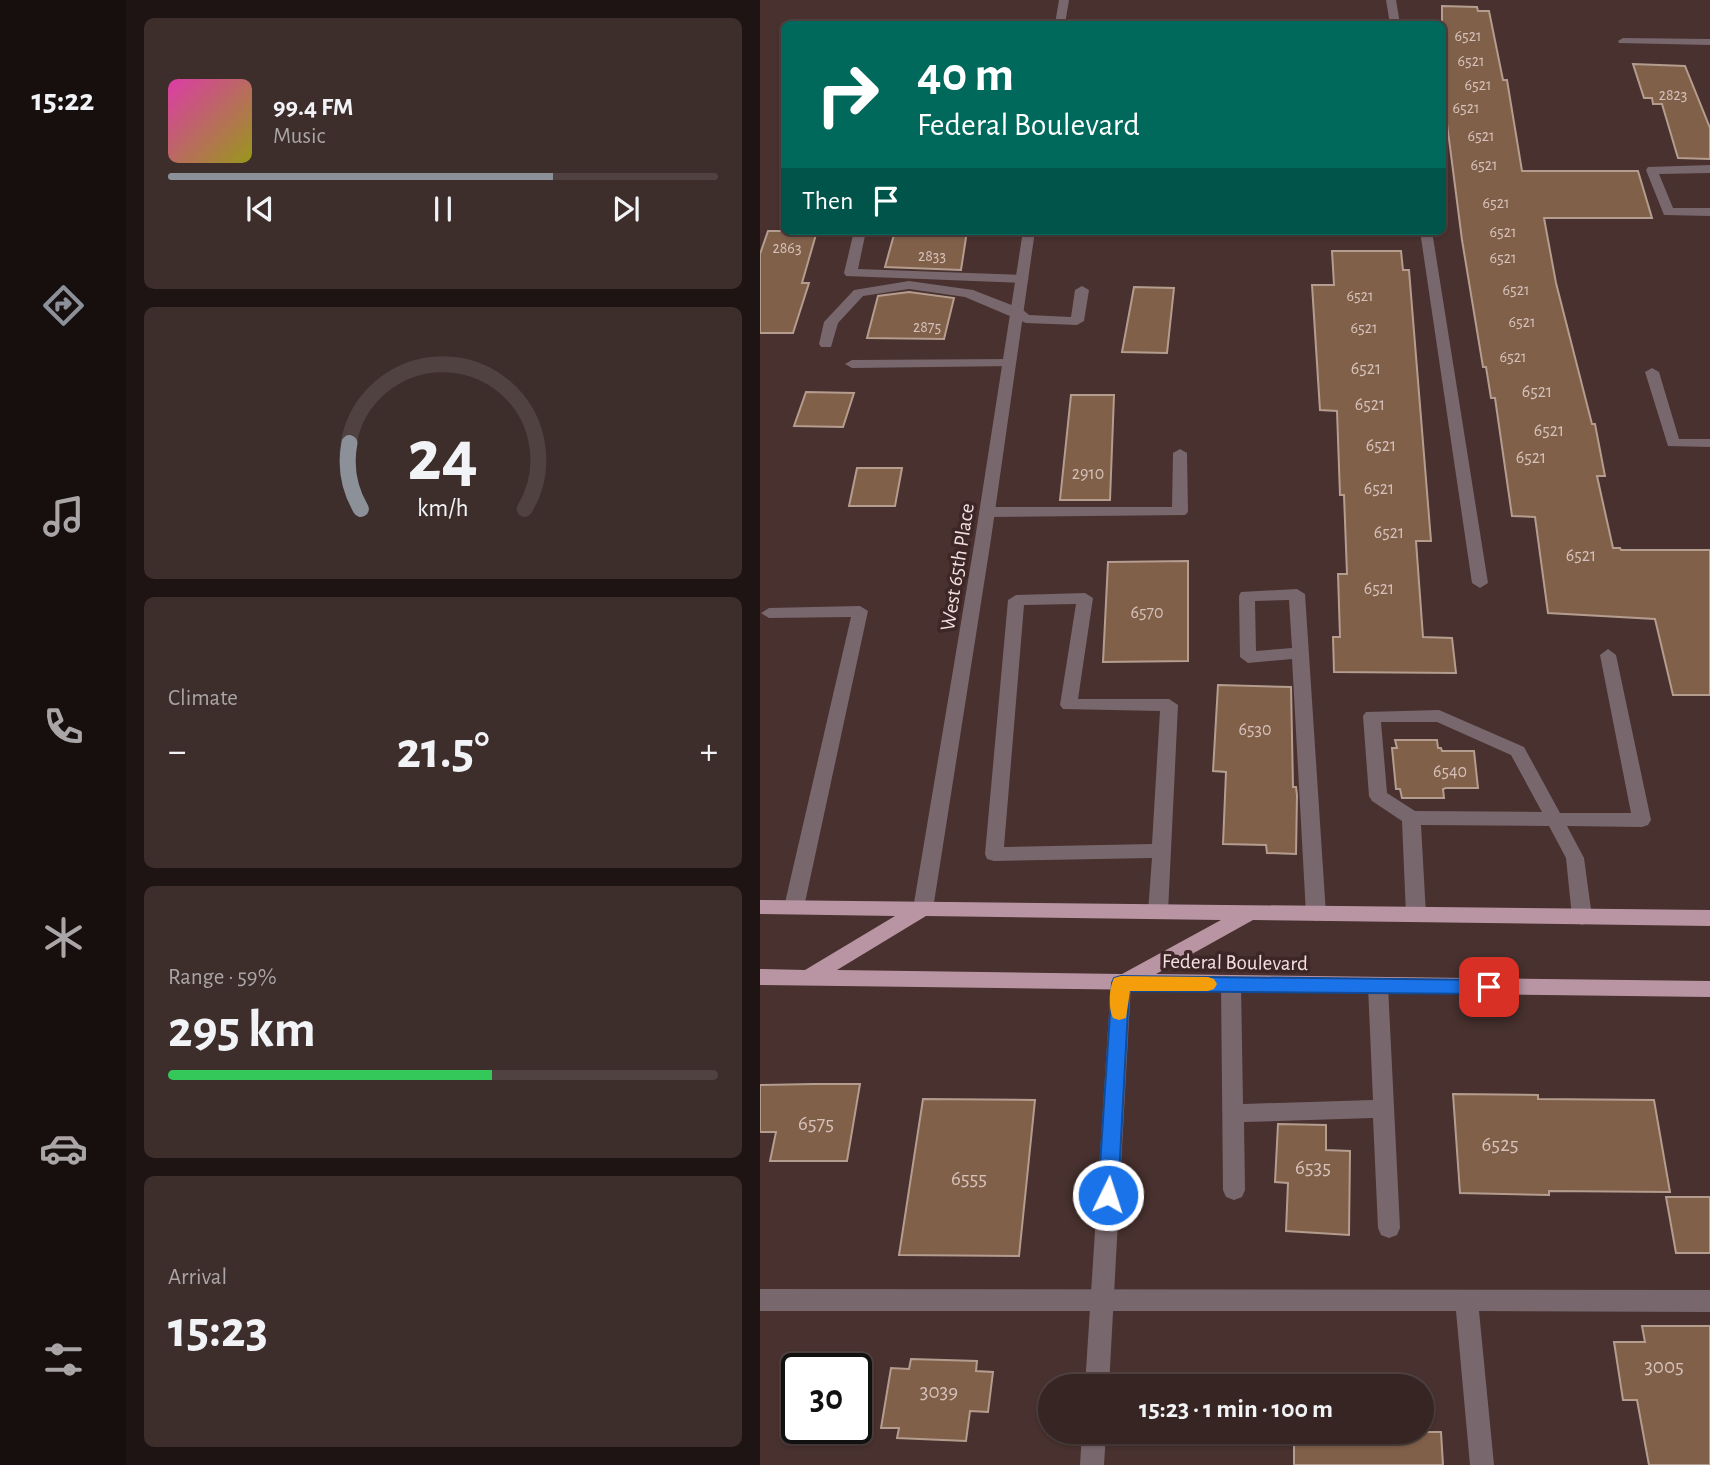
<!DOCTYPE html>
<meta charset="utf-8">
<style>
body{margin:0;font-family:"Alegreya Sans",sans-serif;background:#3d2d2b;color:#f1f3f6;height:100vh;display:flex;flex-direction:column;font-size:26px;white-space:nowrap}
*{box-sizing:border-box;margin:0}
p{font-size:23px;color:#aaa5a6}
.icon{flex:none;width:38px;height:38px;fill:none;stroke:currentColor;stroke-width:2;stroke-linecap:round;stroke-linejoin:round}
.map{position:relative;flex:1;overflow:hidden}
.details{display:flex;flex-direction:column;gap:18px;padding:18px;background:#1e1413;width:634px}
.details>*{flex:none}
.guide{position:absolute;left:21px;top:21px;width:665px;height:214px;border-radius:10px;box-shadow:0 2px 5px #0004,0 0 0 2px #504241;background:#00695c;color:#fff;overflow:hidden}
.speed{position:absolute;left:21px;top:1353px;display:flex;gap:14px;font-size:35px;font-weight:700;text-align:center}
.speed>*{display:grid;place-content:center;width:91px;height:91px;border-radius:50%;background:#362523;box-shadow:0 2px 5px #0004,0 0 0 2px #504241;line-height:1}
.speed .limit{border:4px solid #111;border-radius:10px;background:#fff;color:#111}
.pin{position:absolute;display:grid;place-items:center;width:60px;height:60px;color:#fff;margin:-30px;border-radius:14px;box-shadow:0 4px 10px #0006}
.me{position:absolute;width:77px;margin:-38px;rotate:4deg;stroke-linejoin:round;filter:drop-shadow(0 0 5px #0008)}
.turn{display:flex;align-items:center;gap:24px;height:147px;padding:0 21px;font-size:32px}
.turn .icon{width:91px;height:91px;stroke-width:2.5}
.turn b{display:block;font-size:49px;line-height:60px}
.then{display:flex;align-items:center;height:66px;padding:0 21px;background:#0003;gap:14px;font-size:26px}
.big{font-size:52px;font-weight:700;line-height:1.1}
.details .tile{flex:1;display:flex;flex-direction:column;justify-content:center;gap:10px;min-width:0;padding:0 24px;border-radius:10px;background:#3d2d2b}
.details .dial{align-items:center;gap:0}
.dial svg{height:182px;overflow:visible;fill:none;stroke:#504241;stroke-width:7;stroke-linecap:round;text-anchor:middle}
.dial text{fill:#f1f3f6;stroke:none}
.song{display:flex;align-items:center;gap:21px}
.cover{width:84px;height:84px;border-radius:10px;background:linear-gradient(135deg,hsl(320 70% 55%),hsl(60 70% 35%))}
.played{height:7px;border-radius:4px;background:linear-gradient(90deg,#8c9099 70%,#504241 70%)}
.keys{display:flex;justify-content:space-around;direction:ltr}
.heat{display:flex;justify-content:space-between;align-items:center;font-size:38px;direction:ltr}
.charge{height:10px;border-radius:5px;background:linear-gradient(90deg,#34c759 59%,#504241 0)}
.trip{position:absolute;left:278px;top:1374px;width:396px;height:70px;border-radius:35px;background:#362523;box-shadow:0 2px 5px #0004,0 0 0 2px #504241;font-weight:700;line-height:70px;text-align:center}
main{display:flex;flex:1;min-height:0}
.menu{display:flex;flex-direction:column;width:126px;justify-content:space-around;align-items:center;background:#160f0e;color:#aaa5a6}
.menu .icon{width:49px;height:49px}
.menu .selected{color:#8c9099}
.menu b{font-size:32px;color:#f1f3f6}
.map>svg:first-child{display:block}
</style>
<main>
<nav class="menu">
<b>15:22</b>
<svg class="icon selected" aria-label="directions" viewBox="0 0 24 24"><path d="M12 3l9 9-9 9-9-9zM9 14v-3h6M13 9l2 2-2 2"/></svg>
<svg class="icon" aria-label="music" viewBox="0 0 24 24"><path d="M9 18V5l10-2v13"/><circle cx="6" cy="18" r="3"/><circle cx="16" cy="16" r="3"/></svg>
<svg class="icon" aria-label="phone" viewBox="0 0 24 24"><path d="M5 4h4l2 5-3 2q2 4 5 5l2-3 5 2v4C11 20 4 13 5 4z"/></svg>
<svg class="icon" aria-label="climate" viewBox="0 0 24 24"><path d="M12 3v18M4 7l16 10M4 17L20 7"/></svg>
<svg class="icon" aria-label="car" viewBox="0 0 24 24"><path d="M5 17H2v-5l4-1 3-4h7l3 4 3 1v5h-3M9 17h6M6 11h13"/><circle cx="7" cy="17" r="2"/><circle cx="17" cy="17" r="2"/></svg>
<svg class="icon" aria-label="filters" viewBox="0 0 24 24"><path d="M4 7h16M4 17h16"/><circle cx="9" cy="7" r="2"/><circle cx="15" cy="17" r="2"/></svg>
</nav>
<section class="details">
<div class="tile">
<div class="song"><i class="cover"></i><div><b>99.4 FM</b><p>Music</p></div></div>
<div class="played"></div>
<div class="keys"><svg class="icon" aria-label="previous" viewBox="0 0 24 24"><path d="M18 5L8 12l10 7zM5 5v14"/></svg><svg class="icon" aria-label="pause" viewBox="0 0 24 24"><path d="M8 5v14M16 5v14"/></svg><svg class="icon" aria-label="next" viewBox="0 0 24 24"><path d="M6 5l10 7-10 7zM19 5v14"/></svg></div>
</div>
<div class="tile dial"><svg viewBox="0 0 100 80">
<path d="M14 69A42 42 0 1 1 86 69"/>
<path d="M14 69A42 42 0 0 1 9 40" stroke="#8c9099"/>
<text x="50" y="56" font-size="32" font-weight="700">24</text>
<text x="50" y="72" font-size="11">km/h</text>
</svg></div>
<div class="tile"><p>Climate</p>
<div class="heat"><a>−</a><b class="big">21.5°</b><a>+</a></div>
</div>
<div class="tile"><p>Range · 59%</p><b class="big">295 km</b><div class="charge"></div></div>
<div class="tile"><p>Arrival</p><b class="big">15:23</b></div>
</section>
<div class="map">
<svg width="951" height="1465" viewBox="0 0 951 1465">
<rect width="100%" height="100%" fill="#48312f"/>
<g fill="#81604a" stroke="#b49d8e" stroke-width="2">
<polygon points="682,6 717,7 718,11 729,11 743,80 747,80 762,171 878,171 892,218 784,218 796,283 832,424 835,424 845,476 837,476 853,548 860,548 861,550 950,550 950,695 913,695 895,619 788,613 775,517 752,516 735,398 731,398 726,367 723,367 702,240 682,85"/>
<polygon points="873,64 925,66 950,128 950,159 918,158 902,104 893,104 892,98 884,98"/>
<polygon points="8,231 57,231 42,283 49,283 33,333 0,333 0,254"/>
<polygon points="135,231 207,231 201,270 125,267"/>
<polygon points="572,251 641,251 643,270 649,270 671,541 656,541 663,637 692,638 696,673 574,672 573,637 580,637 578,574 587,574 584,495 580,495 577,411 560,410 552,285 574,285"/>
<polygon points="374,287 414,288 407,353 362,352"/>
<polygon points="149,292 194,298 184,339 107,338 118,296"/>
<polygon points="46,392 94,393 83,427 34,426"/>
<polygon points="311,395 354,395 350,500 300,500"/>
<polygon points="97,468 142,468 135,506 89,506"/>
<polygon points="428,561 428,661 343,662 348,562"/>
<polygon points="458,685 531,687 533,787 536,787 537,795 536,854 507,853 506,845 463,844 466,772 453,771"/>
<polygon points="635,740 677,740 678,748 681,748 682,751 714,751 718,788 686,788 683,789 684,798 642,798 640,789 636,789 632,748 637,748"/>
<polygon points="53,1084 100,1084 87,1161 10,1161 16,1132 0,1132 0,1085"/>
<polygon points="693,1094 778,1095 778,1099 894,1100 910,1192 789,1191 789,1195 700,1193"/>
<polygon points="163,1099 275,1100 259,1256 139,1255"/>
<polygon points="518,1124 566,1125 566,1150 590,1151 589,1235 526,1231 528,1183 515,1182"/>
<polygon points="906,1197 950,1197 950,1253 916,1253"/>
<polygon points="882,1326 950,1326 950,1465 889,1465 877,1400 863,1400 854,1342 885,1342"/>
<polygon points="151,1359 217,1361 216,1371 233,1372 228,1412 210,1411 206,1441 137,1438 139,1428 121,1428 131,1368 149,1369"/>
<polygon points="534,1432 681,1432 683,1465 534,1465"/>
</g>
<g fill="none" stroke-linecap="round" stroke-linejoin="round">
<g fill="#79676e" fill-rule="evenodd">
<polygon points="863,38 951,39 951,45 859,43 858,41"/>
<polygon points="951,165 951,173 899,174 913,208 951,208 951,216 904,215 886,170 888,167"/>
<polygon points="94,231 106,231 98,269 262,275 269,279 262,283 86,276 84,273"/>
<polygon points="149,281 213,290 262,309 269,315 311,317 315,290 322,286 329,290 324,321 317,325 266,323 205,297 149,289 103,296 78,323 71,347 61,347 59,344 64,322 94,290"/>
<polygon points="249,359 256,363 254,366 92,368 85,364 92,360"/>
<polygon points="892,368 899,372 919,439 951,439 951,447 908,446 885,372"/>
<polygon points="420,449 427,453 428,512 425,515 227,517 219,512 227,507 412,507 413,453"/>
<path d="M537 589 545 594 566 914 563 919 556 921 549 919 546 914 532 659 488 663 480 657 479 596 481 592ZM529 600 532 648 496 651 495 601Z"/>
<path d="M325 593 333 598 318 699H409L418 705 408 912 405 917 398 919 391 917 388 912 392 858 234 861 227 859 225 854 248 600 256 595ZM316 604 300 705 303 709 400 711 392 844 244 847 264 605Z"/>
<polygon points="100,606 108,611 44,907 41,912 34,914 27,912 24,907 91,617 9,618 1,613 9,608"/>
<path d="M848 649 856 655 891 820 888 825 882 827 807 826 824 858 832 917 829 922 822 925 815 922 812 917 806 858 789 826 661 825 666 915 663 920 656 922 649 920 646 915 642 821 612 801 609 796 603 716 606 712 679 710 764 747 800 813H871L840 655ZM621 722H677L751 755 782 812 655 811 627 793Z"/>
<polygon points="471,976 478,978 481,984 483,1104 613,1100 608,986 611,980 618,978 625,980 628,986 640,1228 637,1235 629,1238 621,1235 618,1228 613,1118 484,1122 485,1190 482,1197 474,1200 466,1197 463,1190 461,984 464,978"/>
<polygon points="0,1289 951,1290 951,1312 719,1311 734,1465 710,1465 696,1311 0,1311"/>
</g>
<g fill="#79676e" fill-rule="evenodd">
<polygon points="299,0 309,0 305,24 295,24"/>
<polygon points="626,0 636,0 640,24 630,24"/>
<polygon points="263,231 275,231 231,539 173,909 170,914 163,916 156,914 153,909 215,539"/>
<polygon points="660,231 672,231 728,583 720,588 712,583"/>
<polygon points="361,975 368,977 371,983 349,1386 325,1386 351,983 354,977"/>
<polygon points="322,1432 346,1432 344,1465 320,1465"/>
</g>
<path fill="#b995a4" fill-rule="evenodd" d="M0 900 951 910V926L493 920 396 974 951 981V997L0 985V969L45 970 135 916 0 914ZM166 916 461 920 362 974 77 970Z"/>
</g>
<polygon fill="#1a73e8" stroke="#114b97" stroke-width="2" points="361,976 729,980 736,982 738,987 736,992 729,994 369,991 358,1195 355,1201 348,1204 341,1201 338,1195 352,983 354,978"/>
<path fill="#f59e0b" d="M361 976 448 977 454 979 457 984 454 989 448 991H370L366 1018 359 1020 353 1018C348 1008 349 988 354 978Z"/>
<g text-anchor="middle" stroke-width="7" stroke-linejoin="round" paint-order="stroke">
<g font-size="16" fill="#d5c1ba">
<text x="708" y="41">6521</text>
<text x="711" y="66">6521</text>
<text x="718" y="90">6521</text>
<text x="913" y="100">2823</text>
<text x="706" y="113">6521</text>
<text x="721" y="141">6521</text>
<text x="724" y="170">6521</text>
<text x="736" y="208">6521</text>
<text x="743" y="237">6521</text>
<text x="27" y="253">2863</text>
<text x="172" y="261">2833</text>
<text x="743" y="263">6521</text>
<text x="756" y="295">6521</text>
<text x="600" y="301">6521</text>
<text x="762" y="327">6521</text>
<text x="167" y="332">2875</text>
<text x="604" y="333">6521</text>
<text x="753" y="362">6521</text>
</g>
<g font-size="18" fill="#d5c1ba">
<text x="606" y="374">6521</text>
<text x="777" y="397">6521</text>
<text x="610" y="410">6521</text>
<text x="789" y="436">6521</text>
<text x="621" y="451">6521</text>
<text x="771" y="463">6521</text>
<text x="328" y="479">2910</text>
<text x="619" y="494">6521</text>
<text x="629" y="538">6521</text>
<text x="821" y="561">6521</text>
<text x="619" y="594">6521</text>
<text x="387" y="618">6570</text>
<text x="495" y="735">6530</text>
<text x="690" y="777">6540</text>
</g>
<g font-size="21" fill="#f1e1e0" stroke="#3d2625">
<text transform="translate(197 567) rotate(-81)" y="7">West 65th Place</text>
<text transform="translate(475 962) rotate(1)" y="7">Federal Boulevard</text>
</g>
<g font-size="21" fill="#d5c1ba">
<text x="56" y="1130">6575</text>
<text x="740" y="1151">6525</text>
<text x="553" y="1174">6535</text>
<text x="209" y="1185">6555</text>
<text x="904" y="1373">3005</text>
<text x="179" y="1398">3039</text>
</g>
</g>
</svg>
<div class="speed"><div class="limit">30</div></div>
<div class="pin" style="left:729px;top:987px;background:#d93025"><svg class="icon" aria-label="arrive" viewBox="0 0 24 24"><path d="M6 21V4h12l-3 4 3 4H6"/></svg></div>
<svg class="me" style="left:348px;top:1195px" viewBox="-20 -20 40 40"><circle r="17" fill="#1a73e8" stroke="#fff" stroke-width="3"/><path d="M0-11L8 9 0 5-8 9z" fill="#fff"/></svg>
<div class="trip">15:23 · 1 min · 100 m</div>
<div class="guide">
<div class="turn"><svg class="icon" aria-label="right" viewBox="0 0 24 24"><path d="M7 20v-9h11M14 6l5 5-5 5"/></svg><div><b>40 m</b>Federal Boulevard</div></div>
<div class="then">Then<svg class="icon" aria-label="arrive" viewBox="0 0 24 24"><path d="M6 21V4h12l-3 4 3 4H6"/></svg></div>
</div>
</div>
</main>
